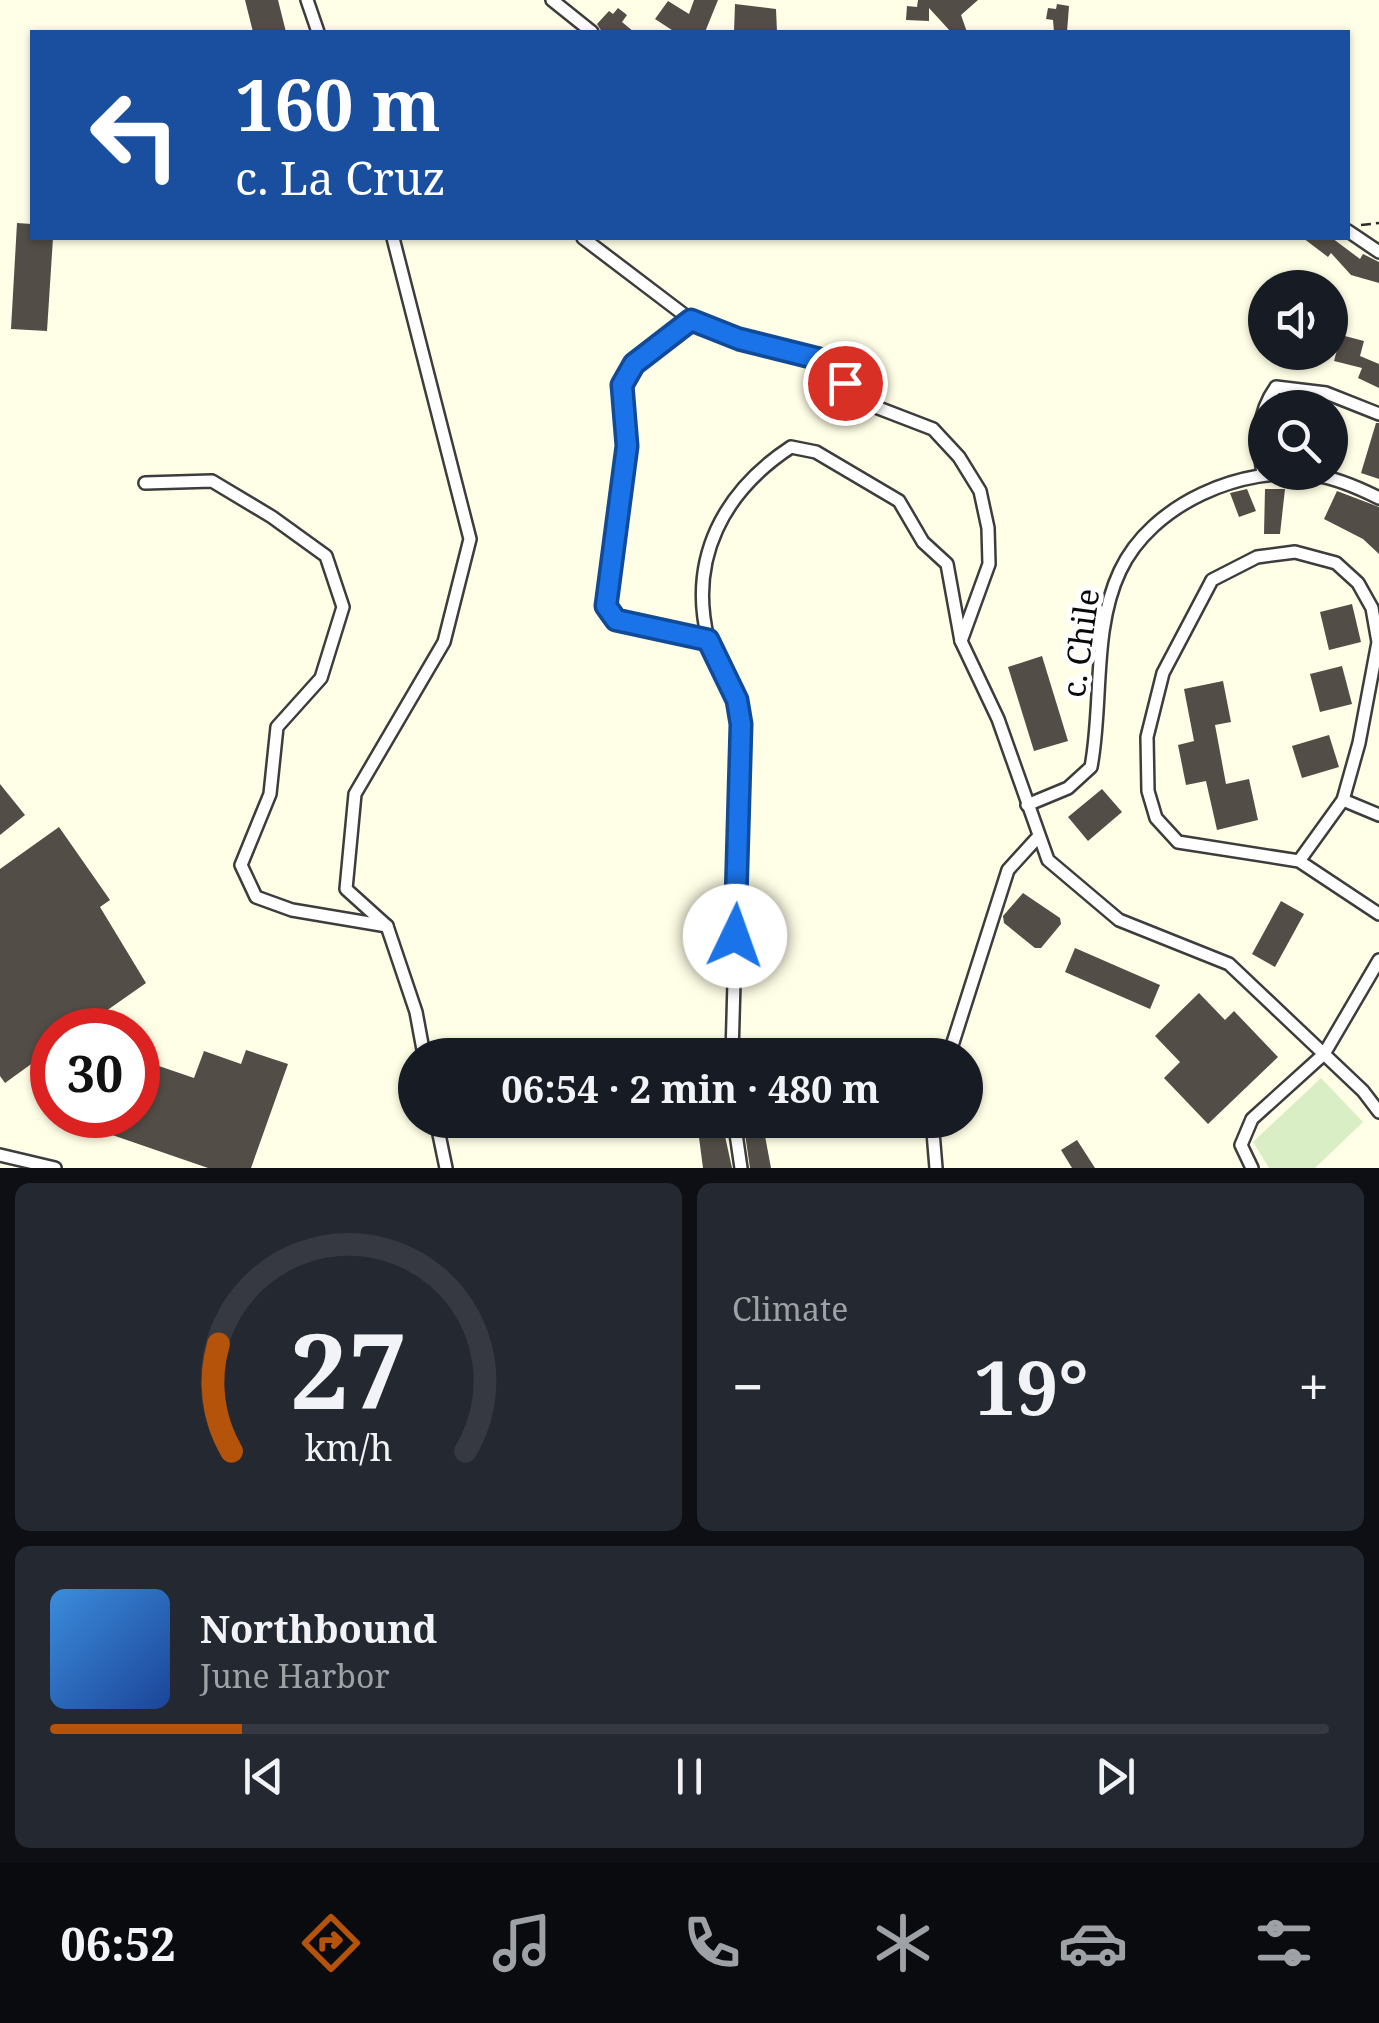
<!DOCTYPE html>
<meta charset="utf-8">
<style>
body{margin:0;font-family:"Noto Serif",serif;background:#242831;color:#f1f3f6;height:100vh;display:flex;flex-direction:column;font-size:38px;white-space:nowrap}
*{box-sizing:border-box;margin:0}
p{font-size:32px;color:#9ea1a6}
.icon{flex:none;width:55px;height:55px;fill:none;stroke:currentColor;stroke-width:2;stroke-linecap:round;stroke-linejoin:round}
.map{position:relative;height:1168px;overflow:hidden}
.sheet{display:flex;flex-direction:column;gap:15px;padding:15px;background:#0d0f14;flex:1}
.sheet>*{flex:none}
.hud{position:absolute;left:30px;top:30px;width:1320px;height:210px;border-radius:0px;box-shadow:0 2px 8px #0004;background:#1a4fa0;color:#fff;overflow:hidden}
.controls{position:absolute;left:1248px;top:270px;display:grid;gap:20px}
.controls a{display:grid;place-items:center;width:100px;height:100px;border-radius:50%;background:#171b24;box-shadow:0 2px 8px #0004;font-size:50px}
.speed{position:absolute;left:30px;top:1008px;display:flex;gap:20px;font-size:50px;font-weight:700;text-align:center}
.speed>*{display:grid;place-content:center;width:130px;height:130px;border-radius:50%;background:#171b24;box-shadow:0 2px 8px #0004;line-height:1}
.speed .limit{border:15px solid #d22;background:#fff;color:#111}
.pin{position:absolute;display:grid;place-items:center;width:85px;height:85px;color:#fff;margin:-42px;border:5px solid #fff;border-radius:50%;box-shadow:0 2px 10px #0007}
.me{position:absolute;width:110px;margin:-55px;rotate:3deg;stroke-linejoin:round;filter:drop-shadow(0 0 8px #0008)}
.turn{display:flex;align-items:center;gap:35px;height:210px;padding:0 40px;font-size:45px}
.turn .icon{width:130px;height:130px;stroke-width:2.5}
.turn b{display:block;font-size:70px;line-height:85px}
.big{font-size:75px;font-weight:700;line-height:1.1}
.sheet .card{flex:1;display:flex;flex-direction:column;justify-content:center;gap:15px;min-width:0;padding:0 35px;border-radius:15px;background:#242831}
.sheet .dial{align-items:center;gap:0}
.dial svg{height:260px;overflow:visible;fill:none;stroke:#363941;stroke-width:7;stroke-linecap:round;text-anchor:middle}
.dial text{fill:#f1f3f6;stroke:none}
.song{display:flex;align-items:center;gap:30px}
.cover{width:120px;height:120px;border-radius:15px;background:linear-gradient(135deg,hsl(210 70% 55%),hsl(220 70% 35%))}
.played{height:10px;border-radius:5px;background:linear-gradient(90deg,#b45309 15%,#363941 15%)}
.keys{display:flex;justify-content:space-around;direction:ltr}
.heat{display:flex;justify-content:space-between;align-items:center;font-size:55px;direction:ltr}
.sheet .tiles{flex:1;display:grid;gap:15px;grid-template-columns:1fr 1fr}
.card:last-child{grid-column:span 2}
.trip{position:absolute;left:398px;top:1038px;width:585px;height:100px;border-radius:50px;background:#171b24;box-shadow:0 2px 8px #0004;font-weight:700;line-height:100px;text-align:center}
.tab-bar{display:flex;height:160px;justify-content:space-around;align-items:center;background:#090b0e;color:#9ea1a6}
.tab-bar .icon{width:70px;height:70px}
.tab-bar .current{color:#b45309}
.tab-bar b{font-size:45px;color:#f1f3f6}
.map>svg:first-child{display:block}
</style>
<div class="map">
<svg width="1379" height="1168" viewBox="0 0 1379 1168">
<rect width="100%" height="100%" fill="#fffee6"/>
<polygon fill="#d9eec4" points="1321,1078 1363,1122 1315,1168 1269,1168 1253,1142"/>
<g fill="#524d46">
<polygon points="245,0 278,0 286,32 253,32"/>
<polygon points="694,0 718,0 705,32 675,32 655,19 668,1 689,14"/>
<polygon points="918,0 978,0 961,15 967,32 951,32 929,8 929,21 906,20 907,6 917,7"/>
<polygon points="735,4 776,9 777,32 734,32"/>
<polygon points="1057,4 1069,6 1067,32 1054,32 1053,20 1046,19 1048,8 1056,9"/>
<polygon points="618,8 627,15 622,22 634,32 602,32 597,24 609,11 613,14"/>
<polygon points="17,223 32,224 32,238 53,238 47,331 11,329"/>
<polygon points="1303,238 1332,238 1360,259 1363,254 1379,262 1379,283 1351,275 1331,253 1328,257"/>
<polygon points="1341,335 1364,341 1360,356 1379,364 1379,388 1358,378 1362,368 1334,361"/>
<polygon points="1376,423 1379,423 1379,479 1361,473"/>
<polygon points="1247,489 1256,511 1239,517 1230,493"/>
<polygon points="1265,489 1285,489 1280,534 1264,534"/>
<polygon points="1337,491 1379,507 1379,554 1363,539 1324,519"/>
<polygon points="1352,604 1361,642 1329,650 1320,612"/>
<polygon points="1042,656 1068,741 1034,751 1008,667"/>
<polygon points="1342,666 1352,704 1320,712 1310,674"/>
<polygon points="1223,681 1231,722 1215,725 1226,784 1249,779 1258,820 1217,830 1206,781 1186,785 1178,745 1194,741 1184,689"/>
<polygon points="1329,735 1339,767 1302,778 1292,746"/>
<polygon points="0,784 25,815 0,835"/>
<polygon points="1102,789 1122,812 1088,841 1068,817"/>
<polygon points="59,827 110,900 100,907 146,983 79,1030 52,1030 52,1049 5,1083 0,1076 0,869"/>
<polygon points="1023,893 1060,918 1061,924 1041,948 1035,948 1004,923 1003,916"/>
<polygon points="1281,901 1304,914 1275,967 1252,954"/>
<polygon points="1075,948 1160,985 1150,1009 1065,972"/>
<polygon points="1199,993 1225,1020 1234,1011 1278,1057 1208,1124 1164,1078 1180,1062 1155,1036"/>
<polygon points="246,1050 288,1064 251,1168 208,1168 60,1117 138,1115 138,1071 146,1074 150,1063 194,1078 204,1051 241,1064"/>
<polygon points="743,1120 762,1120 771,1168 750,1168"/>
<polygon points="723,1127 732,1168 703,1168 698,1130"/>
<polygon points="1077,1140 1095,1168 1072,1168 1061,1150"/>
</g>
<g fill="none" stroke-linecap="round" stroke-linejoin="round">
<defs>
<g id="street">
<polyline points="307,0 318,32"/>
<polyline points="552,0 592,32"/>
<polyline points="1348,231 1379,252"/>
<polyline points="393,238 470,539 444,642 355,794 346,889 387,926 416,1012 424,1055"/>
<polyline points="583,238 691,320 739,339 827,361 868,404 933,429 959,457 980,491 988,528 989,564 961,641 998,719 1048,860 1119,920 1229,964 1363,1091 1379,1112"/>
<polyline points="691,320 625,374 622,385 627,446 605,592 606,606 617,620 708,640"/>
<path d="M1263 474C1258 441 1256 415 1276 387L1326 393 1379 414"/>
<polyline points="145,483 212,481 272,517 326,556 343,607 321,678 277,727 270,794 241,865 256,897 292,910 387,926"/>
<polyline points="1343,800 1379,815"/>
<path d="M1027 805 1068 788 1091 767C1103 704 1092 630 1120 571 1152 503 1243 465 1314 475 1337 478 1359 488 1379 498"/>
<polyline points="1299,861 1343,800 1359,743 1378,642 1372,608 1358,583 1336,563 1295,552 1257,557 1212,580 1163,673 1147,737 1148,791 1156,818 1178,842 1299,861 1379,914"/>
<path d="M732 1055 741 725C736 692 715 669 708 639 688 558 724 491 791 447L816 452 899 501 923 542 947 564 961 641"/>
<polyline points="949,1055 1008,870 1038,837"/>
<polyline points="436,1120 446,1168"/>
<polyline points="734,1120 741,1168"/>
<polyline points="932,1120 936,1168"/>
<polyline points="0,1155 55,1168"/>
<polyline points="1252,1168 1241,1145 1252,1119 1324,1054 1379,960"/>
</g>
</defs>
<use href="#street" stroke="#3d3d3d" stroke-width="16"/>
<polyline stroke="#2c2c2c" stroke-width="2.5" stroke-dasharray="10 5" stroke-linecap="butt" points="1361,225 1379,223"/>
<use href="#street" stroke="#fff" stroke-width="11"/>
</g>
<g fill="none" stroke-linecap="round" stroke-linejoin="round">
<defs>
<polyline id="route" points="735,936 741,724 737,700 708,640 616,620 606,606 627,446 622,385 634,364 691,320 739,339 827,361 845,383"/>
</defs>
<use href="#route" stroke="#114b97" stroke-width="25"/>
<use href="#route" stroke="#1a73e8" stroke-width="18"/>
</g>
<g text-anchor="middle" stroke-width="10" stroke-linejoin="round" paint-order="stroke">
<g font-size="32" fill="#0a0a0a" stroke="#fff">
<text transform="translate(1081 643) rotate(-82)" y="11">c. Chile</text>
</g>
</g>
</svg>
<div class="controls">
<a><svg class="icon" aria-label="sound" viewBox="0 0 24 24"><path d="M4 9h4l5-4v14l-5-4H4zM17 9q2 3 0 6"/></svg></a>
<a><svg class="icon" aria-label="search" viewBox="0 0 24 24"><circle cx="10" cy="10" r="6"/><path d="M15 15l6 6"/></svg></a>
</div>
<div class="speed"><div class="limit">30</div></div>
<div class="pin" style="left:845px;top:383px;background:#d93025"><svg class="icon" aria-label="arrive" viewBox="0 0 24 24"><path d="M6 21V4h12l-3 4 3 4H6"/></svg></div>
<svg class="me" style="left:735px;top:936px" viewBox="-20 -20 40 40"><circle r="19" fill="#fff"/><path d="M0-13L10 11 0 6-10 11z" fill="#1a73e8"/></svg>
<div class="trip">06:54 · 2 min · 480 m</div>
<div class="hud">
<div class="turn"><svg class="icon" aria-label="left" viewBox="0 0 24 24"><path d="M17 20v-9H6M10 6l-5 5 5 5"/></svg><div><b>160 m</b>c. La Cruz</div></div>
</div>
</div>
<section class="sheet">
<div class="tiles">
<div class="card dial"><svg viewBox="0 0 100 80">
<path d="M14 69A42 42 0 1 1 86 69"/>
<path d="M14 69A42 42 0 0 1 10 36" stroke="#b45309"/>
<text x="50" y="56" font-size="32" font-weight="700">27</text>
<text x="50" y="72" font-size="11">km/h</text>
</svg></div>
<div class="card"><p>Climate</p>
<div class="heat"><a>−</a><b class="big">19°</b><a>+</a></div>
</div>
<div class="card">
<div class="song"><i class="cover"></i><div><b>Northbound</b><p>June Harbor</p></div></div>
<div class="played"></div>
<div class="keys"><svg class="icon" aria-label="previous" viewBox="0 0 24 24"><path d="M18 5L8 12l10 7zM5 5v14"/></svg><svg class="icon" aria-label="pause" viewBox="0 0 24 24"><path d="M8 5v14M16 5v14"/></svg><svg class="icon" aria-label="next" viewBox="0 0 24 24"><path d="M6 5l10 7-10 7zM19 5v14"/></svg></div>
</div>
</div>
</section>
<nav class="tab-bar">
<b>06:52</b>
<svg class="icon current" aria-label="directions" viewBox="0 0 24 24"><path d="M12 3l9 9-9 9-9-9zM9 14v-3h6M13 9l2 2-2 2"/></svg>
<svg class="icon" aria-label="music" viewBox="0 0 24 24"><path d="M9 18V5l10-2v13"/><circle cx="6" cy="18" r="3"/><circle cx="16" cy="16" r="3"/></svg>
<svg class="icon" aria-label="phone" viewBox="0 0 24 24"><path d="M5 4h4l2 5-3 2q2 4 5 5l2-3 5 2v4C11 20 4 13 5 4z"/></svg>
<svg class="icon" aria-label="climate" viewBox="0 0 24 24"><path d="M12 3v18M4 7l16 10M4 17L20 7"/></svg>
<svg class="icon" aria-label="car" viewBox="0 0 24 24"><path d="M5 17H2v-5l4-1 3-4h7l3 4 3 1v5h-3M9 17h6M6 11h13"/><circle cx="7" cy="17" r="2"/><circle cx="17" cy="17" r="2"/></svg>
<svg class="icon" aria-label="filters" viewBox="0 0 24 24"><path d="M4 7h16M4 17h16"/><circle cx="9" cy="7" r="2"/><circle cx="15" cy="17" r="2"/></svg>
</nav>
